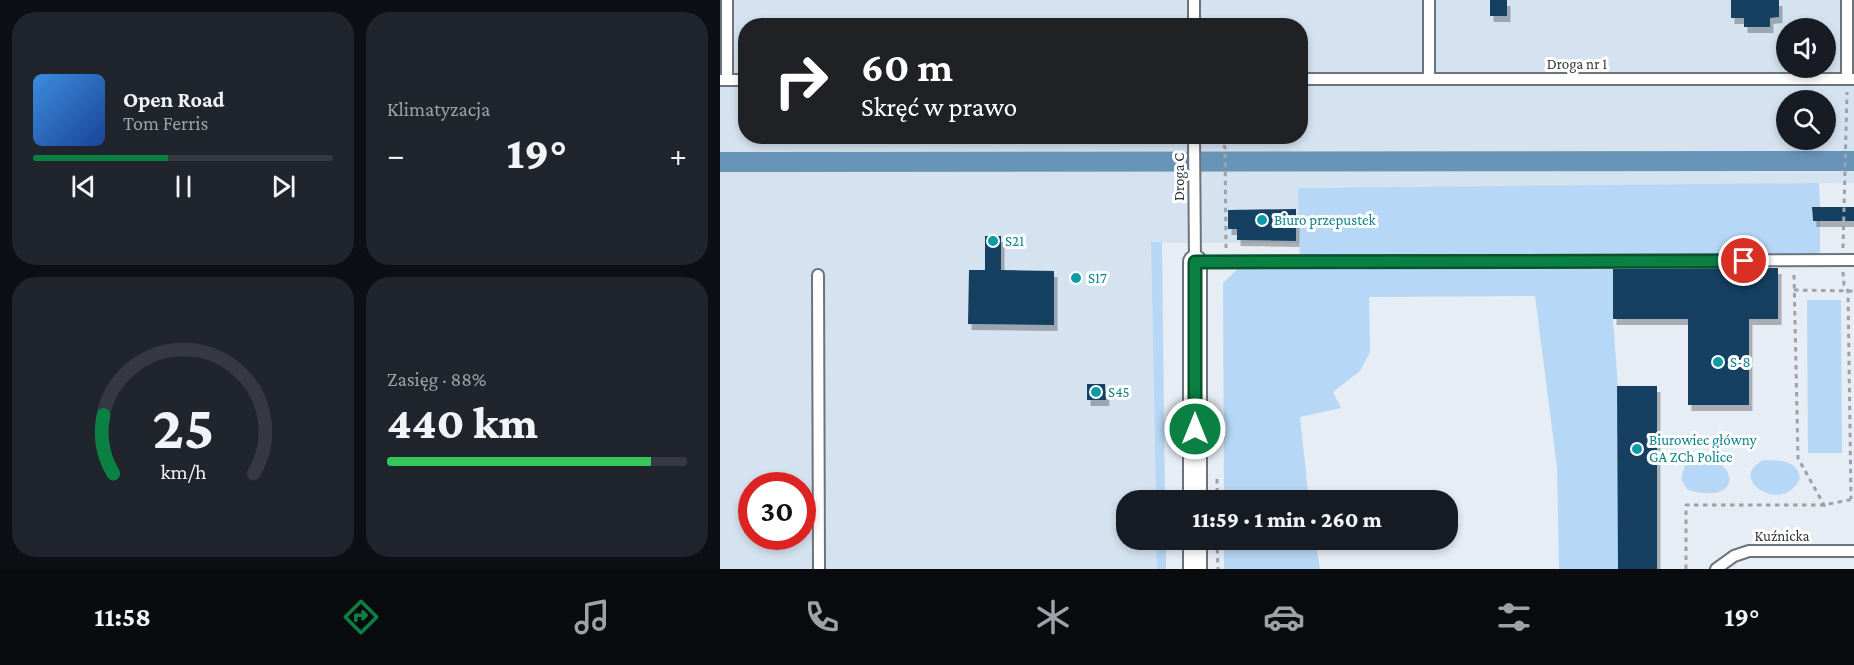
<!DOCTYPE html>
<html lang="pl">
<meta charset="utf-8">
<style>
body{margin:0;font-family:"Crimson Pro",serif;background:#20242c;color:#f1f3f6;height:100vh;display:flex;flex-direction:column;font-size:22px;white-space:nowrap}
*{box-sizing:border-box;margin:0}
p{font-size:20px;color:#9ea1a6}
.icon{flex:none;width:33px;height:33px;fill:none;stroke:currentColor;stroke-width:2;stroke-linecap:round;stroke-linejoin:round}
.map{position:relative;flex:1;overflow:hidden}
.sheet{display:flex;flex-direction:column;gap:12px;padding:12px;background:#0d0f14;width:720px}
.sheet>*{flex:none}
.banner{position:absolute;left:18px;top:18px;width:570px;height:126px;border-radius:24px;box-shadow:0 3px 9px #0003;background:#202124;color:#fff;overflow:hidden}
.buttons{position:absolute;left:1056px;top:18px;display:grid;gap:12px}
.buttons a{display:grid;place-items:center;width:60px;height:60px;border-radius:50%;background:#171b24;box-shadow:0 3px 9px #0003;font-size:30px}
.speed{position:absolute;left:18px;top:472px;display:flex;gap:12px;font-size:30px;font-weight:700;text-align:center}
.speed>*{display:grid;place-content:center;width:78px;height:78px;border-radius:50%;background:#171b24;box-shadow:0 3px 9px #0003;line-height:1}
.speed .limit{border:9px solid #d22;background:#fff;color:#111}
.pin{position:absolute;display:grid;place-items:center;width:51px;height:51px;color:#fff;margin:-26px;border:3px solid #fff;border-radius:50%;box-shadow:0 2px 6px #0007}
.me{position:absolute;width:66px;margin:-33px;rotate:0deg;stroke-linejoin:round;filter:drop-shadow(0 0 4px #0008)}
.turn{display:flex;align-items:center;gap:21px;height:126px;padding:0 24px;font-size:27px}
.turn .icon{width:78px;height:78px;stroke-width:2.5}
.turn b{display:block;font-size:42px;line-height:51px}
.big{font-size:45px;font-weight:800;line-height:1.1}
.sheet .card{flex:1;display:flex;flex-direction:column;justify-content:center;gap:9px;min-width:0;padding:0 21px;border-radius:24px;background:#20242c}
.sheet .dial{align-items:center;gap:0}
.dial svg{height:156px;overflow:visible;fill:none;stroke:#363941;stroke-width:7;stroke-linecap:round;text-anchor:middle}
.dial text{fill:#f1f3f6;stroke:none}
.song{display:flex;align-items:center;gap:18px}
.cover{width:72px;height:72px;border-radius:9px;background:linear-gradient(135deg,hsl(210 70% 55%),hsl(220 70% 35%))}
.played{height:6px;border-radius:3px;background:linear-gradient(90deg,#0b8043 45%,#363941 45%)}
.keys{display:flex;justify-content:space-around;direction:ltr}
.heat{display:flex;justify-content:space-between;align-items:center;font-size:33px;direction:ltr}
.charge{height:9px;border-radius:4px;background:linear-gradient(90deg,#34c759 88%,#363941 0)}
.sheet .tiles{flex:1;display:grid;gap:12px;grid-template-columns:repeat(2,1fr)}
.trip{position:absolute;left:396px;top:490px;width:342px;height:60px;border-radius:24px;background:#171b24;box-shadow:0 3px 9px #0003;font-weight:800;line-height:60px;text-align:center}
.dock{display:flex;height:96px;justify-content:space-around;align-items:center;background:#090b0e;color:#9ea1a6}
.dock .icon{width:42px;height:42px}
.dock .selected{color:#0b8043}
.dock b{font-size:27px;color:#f1f3f6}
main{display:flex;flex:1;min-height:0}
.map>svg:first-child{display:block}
</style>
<main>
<section class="sheet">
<div class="tiles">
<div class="card">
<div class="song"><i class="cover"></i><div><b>Open Road</b><p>Tom Ferris</p></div></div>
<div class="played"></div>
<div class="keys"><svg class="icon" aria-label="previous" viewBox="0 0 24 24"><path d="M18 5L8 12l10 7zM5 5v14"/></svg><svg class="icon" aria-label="pause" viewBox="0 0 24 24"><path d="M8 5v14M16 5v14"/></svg><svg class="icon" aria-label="next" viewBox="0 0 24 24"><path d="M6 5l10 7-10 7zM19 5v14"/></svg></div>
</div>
<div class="card"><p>Klimatyzacja</p>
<div class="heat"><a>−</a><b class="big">19°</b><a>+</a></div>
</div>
<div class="card dial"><svg viewBox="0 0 100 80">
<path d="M14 69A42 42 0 1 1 86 69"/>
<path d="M14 69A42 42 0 0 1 9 39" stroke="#0b8043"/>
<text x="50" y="56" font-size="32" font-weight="700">25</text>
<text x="50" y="72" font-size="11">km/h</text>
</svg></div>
<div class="card"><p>Zasięg · 88%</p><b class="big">440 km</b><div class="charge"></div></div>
</div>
</section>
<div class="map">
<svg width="1134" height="569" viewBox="0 0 1134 569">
<defs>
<filter id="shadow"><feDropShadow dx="3.5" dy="6" stdDeviation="0" flood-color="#0004"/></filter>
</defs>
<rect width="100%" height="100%" fill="#e6edf5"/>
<path fill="#d5e3f0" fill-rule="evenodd" d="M0 0H1134V183L578 188 580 243H431L436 501H406V540H436L437 569H0ZM26 26H580V136H26ZM1066 28H1106V68H1066ZM1066 100H1106V140H1066ZM32 486H82V537H32Z"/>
<g fill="#b6d7f5">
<polygon points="1099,183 1100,207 1095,207 1092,211 1092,218 1096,221 1100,221 1100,261 893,261 893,319 898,388 898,569 839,569 837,468 815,296 649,297 650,352 640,371 613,392 621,408 580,417 589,501 504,501 503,283 525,262 580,261 578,188"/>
<polygon points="431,242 442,242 445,501 436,501"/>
<polygon points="1087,300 1121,300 1122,453 1088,453"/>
<path d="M1044 460C1059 461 1077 459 1080 478 1064 517 1004 478 1044 460Z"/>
<path d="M995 461C1007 466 1017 483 1001 491 992 495 976 493 967 489L961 479 965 465 971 462Z"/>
<polygon points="436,540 446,540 446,569 437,569"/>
<polygon points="504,540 595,540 600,569 504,569"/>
</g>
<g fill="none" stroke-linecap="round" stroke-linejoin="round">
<polyline stroke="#6894b8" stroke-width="20" points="0,162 1134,161"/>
</g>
<g fill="#194162" filter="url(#shadow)">
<rect x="770" y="0" width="17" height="16"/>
<polygon points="1011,0 1059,0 1059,17 1050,18 1050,27 1024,27 1024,18 1011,18"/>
<polygon points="1092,207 1134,207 1134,221 1093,221"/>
<polygon points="576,209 576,241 517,240 517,229 508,229 508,210"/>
<polygon points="265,236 281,236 281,270 334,271 334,325 248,324 249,270 265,270"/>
<polygon points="1058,268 1058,319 1029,319 1029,405 968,405 968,319 893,319 893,269"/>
<polygon points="367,384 385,384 386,400 367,400"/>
<polygon points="897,386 937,386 937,569 898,569"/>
</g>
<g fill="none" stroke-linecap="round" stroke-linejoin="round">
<defs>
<g id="service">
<polyline points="7,0 7,80"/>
<polyline points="474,0 474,26"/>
<polyline points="1127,0 1127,79"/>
<polyline points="580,79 1134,79"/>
<polyline points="709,79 709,0"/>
<polyline points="0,80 26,80"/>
<polyline points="474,136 475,262 1134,260"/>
<polyline points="98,275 99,569"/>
<polyline points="996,569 1014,556 1029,551 1134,551"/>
</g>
<g id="minor">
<polyline points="475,262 475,501"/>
<polyline points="475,540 475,569"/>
</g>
</defs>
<use href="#service" stroke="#6d737a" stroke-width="14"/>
<use href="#minor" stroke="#6d737a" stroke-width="26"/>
<g stroke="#9da2a8" stroke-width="3" stroke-dasharray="4.5 4.5" stroke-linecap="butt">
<polyline points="488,136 505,147 506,248"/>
<polyline points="1123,248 1127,92"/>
<polyline points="1123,272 1124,285 1128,291 1131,499"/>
<polyline points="1074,275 1078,458 1104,505 1104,510"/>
<polyline points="1074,290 1134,291"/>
<polyline points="497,479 497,501"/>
<polyline points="497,540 498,569"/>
<polyline points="966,569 966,505 1104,505 1134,499"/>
</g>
<use href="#service" stroke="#fff" stroke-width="10"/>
<use href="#minor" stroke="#fff" stroke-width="22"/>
</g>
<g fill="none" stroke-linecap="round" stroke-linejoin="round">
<defs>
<polyline id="route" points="475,429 475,262 1024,261"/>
</defs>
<use href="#route" stroke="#07532c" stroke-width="15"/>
<use href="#route" stroke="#0b8043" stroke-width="10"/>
</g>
<g fill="#0f9aa8" stroke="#fff" stroke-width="2">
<circle cx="542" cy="220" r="6"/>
<circle cx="273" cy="241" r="6"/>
<circle cx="356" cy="278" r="6"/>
<circle cx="998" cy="362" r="6"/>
<circle cx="376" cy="392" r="6"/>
<circle cx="917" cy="449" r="6"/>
</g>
<g text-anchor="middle" stroke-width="6" stroke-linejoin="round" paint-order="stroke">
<g font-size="15" fill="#333639" stroke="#fff">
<text x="857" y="69">Droga nr 1</text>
<text transform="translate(459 177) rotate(-90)" y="5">Droga C</text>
<text x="1062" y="541">Kuźnicka</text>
</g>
<g font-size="15" fill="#0d838f" stroke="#fff" text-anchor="start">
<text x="554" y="225">Biuro przepustek</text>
<text x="285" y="246">S21</text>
<text x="368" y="283">S17</text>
<text x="1010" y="367">S-8</text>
<text x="388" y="397">S45</text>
<text x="929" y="445">Biurowiec główny<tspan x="929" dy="17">GA ZCh Police</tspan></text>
</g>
</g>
</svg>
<div class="buttons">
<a><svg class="icon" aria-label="sound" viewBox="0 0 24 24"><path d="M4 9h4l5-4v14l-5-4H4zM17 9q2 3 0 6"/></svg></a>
<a><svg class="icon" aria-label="search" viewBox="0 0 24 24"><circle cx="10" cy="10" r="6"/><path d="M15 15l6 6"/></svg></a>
</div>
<div class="speed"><div class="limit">30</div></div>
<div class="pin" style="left:1024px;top:261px;background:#d93025"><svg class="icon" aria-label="arrive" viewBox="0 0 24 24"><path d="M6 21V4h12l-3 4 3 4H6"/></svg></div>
<svg class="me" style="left:475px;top:429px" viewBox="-20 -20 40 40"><circle r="17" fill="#0b8043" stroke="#fff" stroke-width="3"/><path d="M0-11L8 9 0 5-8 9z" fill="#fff"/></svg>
<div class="trip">11:59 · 1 min · 260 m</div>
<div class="banner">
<div class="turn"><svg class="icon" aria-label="right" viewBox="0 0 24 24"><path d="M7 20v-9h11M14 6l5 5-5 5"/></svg><div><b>60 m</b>Skręć w prawo</div></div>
</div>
</div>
</main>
<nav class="dock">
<b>11:58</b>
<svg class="icon selected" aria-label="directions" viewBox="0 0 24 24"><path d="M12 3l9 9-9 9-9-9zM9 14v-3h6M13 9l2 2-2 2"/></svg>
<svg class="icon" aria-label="music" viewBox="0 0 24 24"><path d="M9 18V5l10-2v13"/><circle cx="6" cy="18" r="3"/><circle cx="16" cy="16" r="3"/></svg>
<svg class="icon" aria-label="phone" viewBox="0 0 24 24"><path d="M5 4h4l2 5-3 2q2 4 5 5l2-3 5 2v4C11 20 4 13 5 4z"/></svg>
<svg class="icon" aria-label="climate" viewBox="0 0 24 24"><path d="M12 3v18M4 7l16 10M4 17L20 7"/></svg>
<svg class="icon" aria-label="car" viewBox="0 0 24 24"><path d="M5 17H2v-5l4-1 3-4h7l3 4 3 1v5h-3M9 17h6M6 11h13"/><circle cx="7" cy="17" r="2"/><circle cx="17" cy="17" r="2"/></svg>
<svg class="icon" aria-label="filters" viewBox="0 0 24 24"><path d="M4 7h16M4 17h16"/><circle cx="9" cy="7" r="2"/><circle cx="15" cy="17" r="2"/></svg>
<b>19°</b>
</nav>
